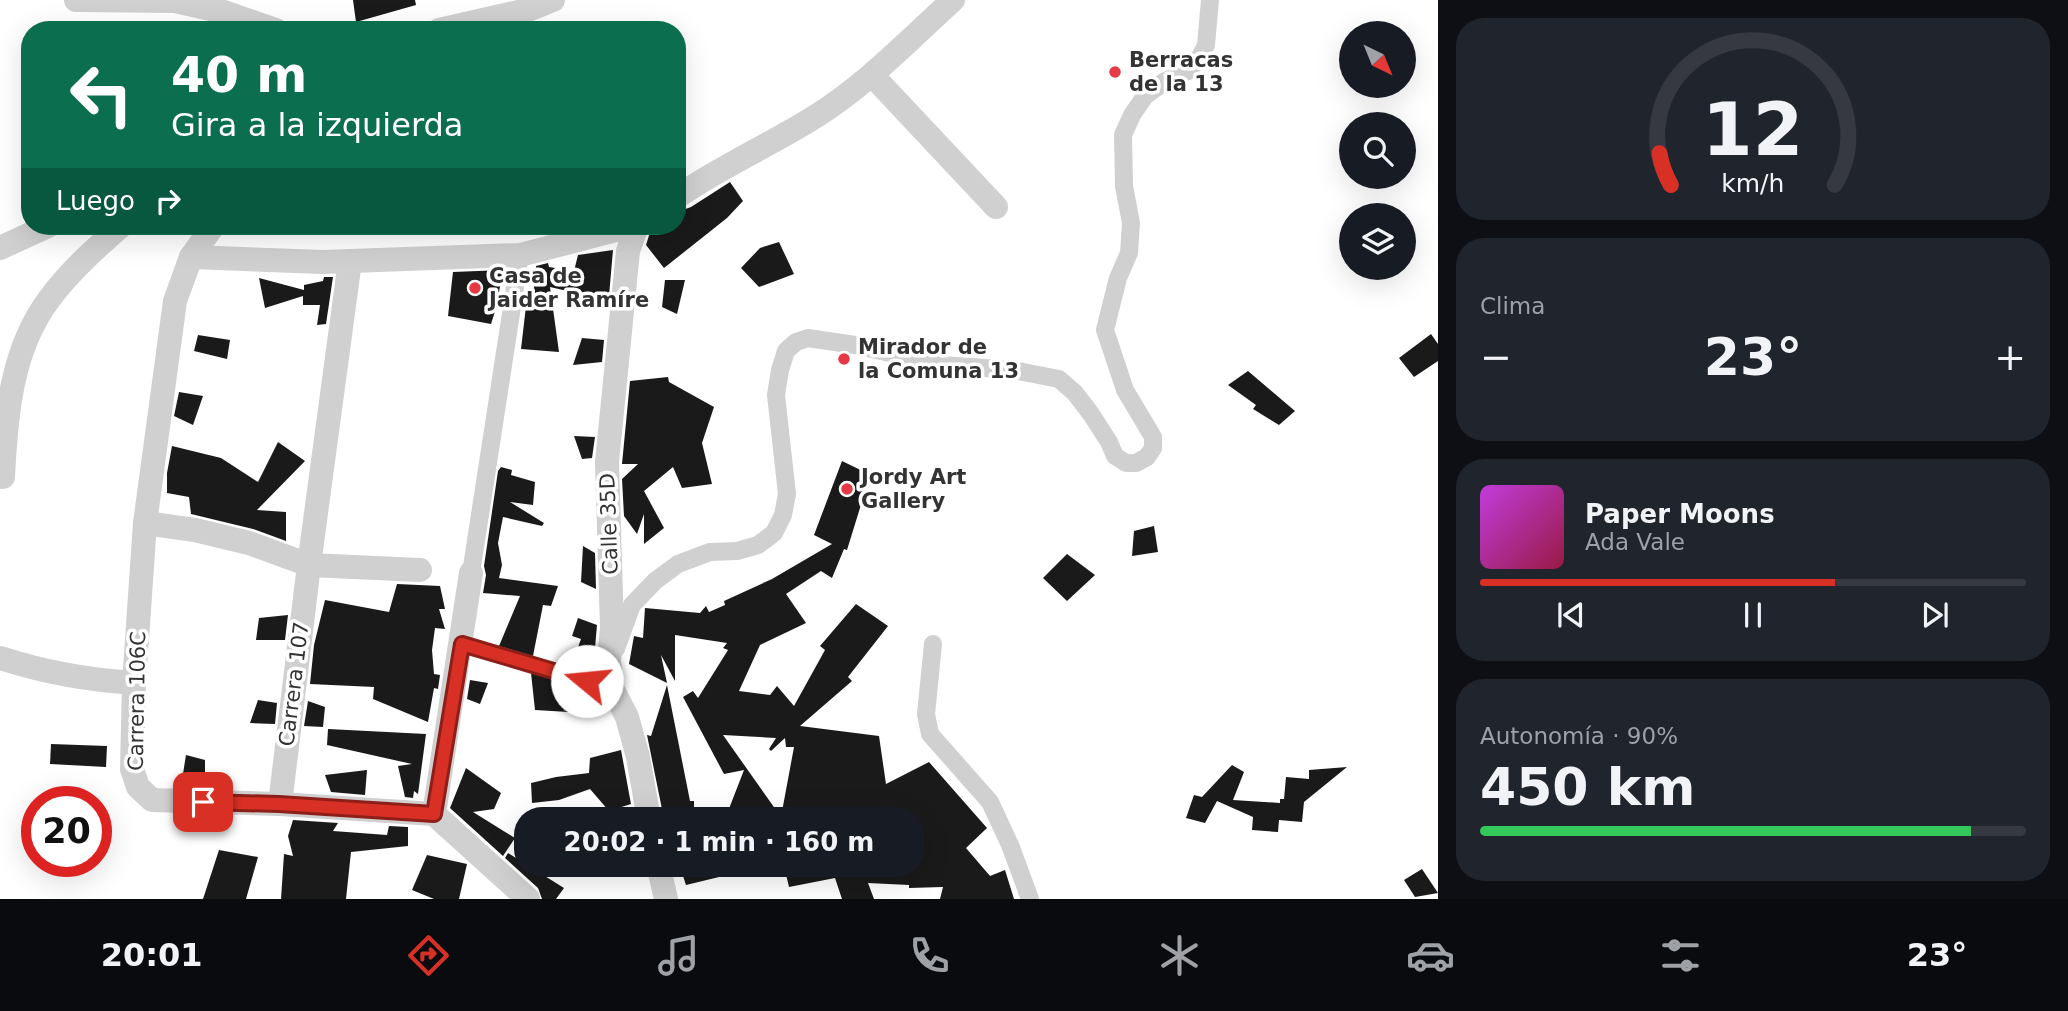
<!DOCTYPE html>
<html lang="es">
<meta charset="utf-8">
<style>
body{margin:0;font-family:"DejaVu Sans",sans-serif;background:#20242c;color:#f1f3f6;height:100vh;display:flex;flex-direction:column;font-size:26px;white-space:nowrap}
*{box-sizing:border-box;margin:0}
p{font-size:23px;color:#9ea1a6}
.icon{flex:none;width:38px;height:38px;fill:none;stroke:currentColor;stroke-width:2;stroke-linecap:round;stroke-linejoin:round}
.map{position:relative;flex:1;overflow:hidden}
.side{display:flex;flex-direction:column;gap:18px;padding:18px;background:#0d0f14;width:630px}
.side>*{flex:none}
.hud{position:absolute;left:21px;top:21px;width:665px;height:214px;border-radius:28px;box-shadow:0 7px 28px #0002;background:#0b6e4f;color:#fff;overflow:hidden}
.needle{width:46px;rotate:137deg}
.fabs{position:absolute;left:1339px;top:21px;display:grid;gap:14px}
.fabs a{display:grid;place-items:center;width:77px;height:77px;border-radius:50%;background:#171b24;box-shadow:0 7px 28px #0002;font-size:35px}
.speed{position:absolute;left:21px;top:786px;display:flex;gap:14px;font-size:35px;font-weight:700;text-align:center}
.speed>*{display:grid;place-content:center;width:91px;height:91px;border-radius:50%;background:#171b24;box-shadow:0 7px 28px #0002;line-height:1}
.speed .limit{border:10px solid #d22;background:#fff;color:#111}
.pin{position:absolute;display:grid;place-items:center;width:60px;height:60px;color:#fff;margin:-30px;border-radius:14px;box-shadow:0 4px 10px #0006}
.me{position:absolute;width:77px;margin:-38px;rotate:287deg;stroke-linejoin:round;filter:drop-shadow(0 0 5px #0008)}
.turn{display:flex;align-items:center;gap:24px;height:147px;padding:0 35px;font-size:32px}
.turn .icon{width:91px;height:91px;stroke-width:2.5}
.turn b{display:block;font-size:49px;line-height:60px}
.then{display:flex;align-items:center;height:66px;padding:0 35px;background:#0003;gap:14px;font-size:26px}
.big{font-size:52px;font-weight:800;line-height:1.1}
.side .tile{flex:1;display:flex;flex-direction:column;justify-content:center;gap:10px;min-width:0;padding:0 24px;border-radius:28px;background:#20242c}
.side .dial{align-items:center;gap:0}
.dial svg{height:182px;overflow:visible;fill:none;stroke:#363941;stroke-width:7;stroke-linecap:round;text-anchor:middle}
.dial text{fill:#f1f3f6;stroke:none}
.song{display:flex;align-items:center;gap:21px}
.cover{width:84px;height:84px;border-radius:10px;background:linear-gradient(135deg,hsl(290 70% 55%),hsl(340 70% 35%))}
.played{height:7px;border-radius:4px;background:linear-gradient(90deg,#d93025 65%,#363941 65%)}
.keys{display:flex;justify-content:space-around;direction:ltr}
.heat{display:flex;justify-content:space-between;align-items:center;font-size:38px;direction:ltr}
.charge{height:10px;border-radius:5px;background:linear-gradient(90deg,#34c759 90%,#363941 0)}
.trip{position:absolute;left:514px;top:807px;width:410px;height:70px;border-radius:28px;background:#171b24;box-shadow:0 7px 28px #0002;font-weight:800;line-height:70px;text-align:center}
.tab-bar{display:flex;height:112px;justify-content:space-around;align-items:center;background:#090b0e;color:#9ea1a6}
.tab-bar .icon{width:49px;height:49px}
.tab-bar .current{color:#d93025}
.tab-bar b{font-size:32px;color:#f1f3f6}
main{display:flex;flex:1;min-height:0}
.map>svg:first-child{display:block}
</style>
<main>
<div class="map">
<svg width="1438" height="899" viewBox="0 0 1438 899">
<rect width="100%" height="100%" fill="#fff"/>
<g fill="#1a1a1a" fill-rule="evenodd">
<polygon points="353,0 415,0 416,5 356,22"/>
<polygon points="730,182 743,201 727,218 664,268 646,245 652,226 677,226 677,212 691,207"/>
<polygon points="779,242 794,274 759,287 741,268 760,248"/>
<polygon points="613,250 609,296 593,297 550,287 559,352 521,349 528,289 534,288 536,266 548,263 549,267 574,271 578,255"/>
<polygon points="503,270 499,292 501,292 491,324 448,316 453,272"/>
<polygon points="324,277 333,277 326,324 317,325 320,305 303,305 303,296 265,308 259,278 304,290 304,285 323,281"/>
<polygon points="665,280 685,280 677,314 662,307"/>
<polygon points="1431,334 1438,344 1438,361 1414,377 1399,358"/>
<polygon points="198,335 230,340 227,359 194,351"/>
<polygon points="582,338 604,340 602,362 573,365"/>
<polygon points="1248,371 1295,411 1279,425 1253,409 1256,405 1228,385"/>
<polygon points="668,377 669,382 714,407 702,443 712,484 682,488 673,467 644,491 664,528 644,544 644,514 637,534 624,516 622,479 638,464 622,464 630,381"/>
<polygon points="179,392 203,396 193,425 174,416"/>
<polygon points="574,436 595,437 592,458 582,459"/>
<polygon points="278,442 305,461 257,510 286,512 286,541 253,529 191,514 189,497 167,493 167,473 172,446 221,458 258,482"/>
<path d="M842 461 875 477 864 495 847 550 844 549 832 578 821 571 786 594 806 623 760 645 739 691 770 695 777 686 794 706 825 650 820 646 856 604 888 626 848 677 852 681 800 726 879 736 886 784 929 762 987 828 966 848 990 876 1005 870 1014 899H940L943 887 909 888V885L868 883 874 899H842L835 878 789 887 785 870 803 864H912V819H883L874 807 865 819H725L744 770 724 774 683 697 693 691 698 698 728 650 723 648 727 643 675 635V681L661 655 667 683 629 664 634 636 643 638 645 608 700 613 706 606 709 612 725 605 724 601 772 579 832 544 814 535ZM723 735 776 738 769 749 771 751 785 738 786 747H794L781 817Z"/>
<polygon points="501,467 512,470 511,475 535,482 533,505 510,502 544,523 542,526 503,517 498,543 502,565 499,578 558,586 551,606 543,605 533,656 499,646 520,596 483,593 486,575 484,566 498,471"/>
<polygon points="1154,526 1158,552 1132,556 1134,531"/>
<polygon points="583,546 595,553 596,589 581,582"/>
<polygon points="1067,554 1095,575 1067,601 1043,578"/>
<polygon points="397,584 440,586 445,609 439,609 445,629 435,628 432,650 434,674 440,675 438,689 434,688 428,722 373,699 374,687 310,684 314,645 325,600 389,612"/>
<polygon points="288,615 285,640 256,640 259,618"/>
<polygon points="578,618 597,625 594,659 590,672 571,667 581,639 572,636"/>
<polygon points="531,673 584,689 583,691 598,693 602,702 602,714 535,710"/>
<polygon points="470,680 488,683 480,704 467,699"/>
<polygon points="667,685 690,801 694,801 694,819 664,819 647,735 651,736"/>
<polygon points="258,700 277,703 275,724 250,723"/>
<polygon points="308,701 325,707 323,727 304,726"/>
<polygon points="328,729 426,734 418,794 414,791 413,798 405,797 398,766 412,764 327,745"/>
<polygon points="51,744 107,746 106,767 50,764"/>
<polygon points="621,750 631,804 609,811 590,789 559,800 532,803 531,783 556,777 589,773 590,758"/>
<polygon points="186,755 205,760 205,779 182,780"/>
<polygon points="1232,765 1244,772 1233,800 1280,803 1280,799 1284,799 1286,777 1309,779 1309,770 1347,767 1304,802 1302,822 1279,820 1278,832 1252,830 1253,817 1217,801 1205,823 1186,818 1194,795 1202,797"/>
<polygon points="466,768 501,793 494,809 473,812 515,838 503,856 450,808"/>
<polygon points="367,770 365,795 331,792 325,775"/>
<polygon points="293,820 338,823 333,831 387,835 389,826 408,827 408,846 351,852 346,899 281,899 284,854 293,856 288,836"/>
<polygon points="219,850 258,857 246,899 203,899"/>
<polygon points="508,853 564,888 556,899 542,899 538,888 505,858"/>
<polygon points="427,855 467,864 459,899 434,899 412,890"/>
<polygon points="679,864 743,864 744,871 686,885"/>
<polygon points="1422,869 1438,893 1415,897 1404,880"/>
</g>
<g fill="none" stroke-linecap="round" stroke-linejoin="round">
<polyline stroke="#d0d0d0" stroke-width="12" points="462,644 612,688"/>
<g stroke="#d0d0d0" stroke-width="18">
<polyline points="471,573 520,255"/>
<polyline points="933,644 926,714 930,734 990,802 1010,845 1030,899"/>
<polyline points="616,649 632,605 655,581 678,564 710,552 737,551 758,545 774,533 783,515 787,494 776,395 780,370 786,351 796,342 808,338 855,345 942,365 1013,370 1059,379 1075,393 1091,414 1109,442 1115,456 1126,463 1136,463 1147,457 1153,448 1153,437 1125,390 1105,330 1118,278 1129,253 1131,223 1124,186 1123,135 1132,115 1145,96 1165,81 1188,71 1199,59 1206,45 1210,0"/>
</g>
<g stroke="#d0d0d0" stroke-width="24">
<polyline points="76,0 175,1 224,12 276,30"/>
<polyline points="439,30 531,9 553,0"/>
<polyline points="872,75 996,207"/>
<path d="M677 197C720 167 768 146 813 118 865 86 908 41 953 0"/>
<polyline points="213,226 191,257 175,301 145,523 134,683 132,769 138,787 152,800 280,804 434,814"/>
<polyline points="637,226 628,251 607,462 612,628 609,661 612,688 627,717 638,757 649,819"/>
<polyline points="0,248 48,226"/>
<polyline points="191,257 323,262 520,255 632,226"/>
<path d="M3 477C6 416 11 349 50 298 70 271 96 248 121 226"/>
<polyline points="145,523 195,530 249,543 309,565 420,570"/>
<path d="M0 658C46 673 86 680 134 683"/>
<polyline points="280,804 309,565 350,261"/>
<polyline points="434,814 471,573"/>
<polyline points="434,814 528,899"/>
<polyline points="658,864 666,899"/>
</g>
</g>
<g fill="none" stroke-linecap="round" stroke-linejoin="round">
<defs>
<polyline id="route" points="203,802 279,804 434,814 462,644 587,681"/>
</defs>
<use href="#route" stroke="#8d1f18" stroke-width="18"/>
<use href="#route" stroke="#d93025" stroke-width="12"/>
</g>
<g fill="#e63946" stroke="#fff" stroke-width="2.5">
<circle cx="1115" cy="72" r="7"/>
<circle cx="475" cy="288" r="7"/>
<circle cx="844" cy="359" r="7"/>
<circle cx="847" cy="489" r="7"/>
</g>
<g text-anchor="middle" stroke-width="7" stroke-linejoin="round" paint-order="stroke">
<g font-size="21" font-weight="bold" fill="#333" stroke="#fff" text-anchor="start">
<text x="1129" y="67">Berracas<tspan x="1129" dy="24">de la 13</tspan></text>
<text x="489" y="283">Casa de<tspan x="489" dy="24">Jaider Ramíre</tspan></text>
<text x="858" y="354">Mirador de<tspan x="858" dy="24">la Comuna 13</tspan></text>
<text x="861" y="484">Jordy Art<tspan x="861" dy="24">Gallery</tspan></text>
</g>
<g font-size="21" fill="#333" stroke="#fff">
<text transform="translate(609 524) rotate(-92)" y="7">Calle 35D</text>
<text transform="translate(294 684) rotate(-83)" y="7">Carrera 107</text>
<text transform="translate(137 701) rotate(-89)" y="7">Carrera 106C</text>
</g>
</g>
</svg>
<div class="fabs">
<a><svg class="needle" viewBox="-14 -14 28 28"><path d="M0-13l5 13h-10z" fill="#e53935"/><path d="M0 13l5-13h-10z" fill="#9ea1a6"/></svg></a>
<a><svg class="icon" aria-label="search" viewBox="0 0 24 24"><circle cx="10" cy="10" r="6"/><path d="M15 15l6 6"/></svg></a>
<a><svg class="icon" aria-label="layers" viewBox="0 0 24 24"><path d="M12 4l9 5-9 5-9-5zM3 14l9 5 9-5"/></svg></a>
</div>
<div class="speed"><div class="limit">20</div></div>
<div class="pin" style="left:203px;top:802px;background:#d93025"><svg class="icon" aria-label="arrive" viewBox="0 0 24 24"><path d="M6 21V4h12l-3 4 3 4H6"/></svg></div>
<svg class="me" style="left:587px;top:681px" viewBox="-20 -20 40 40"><circle r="19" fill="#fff"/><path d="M0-13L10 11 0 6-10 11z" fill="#d93025"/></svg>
<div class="trip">20:02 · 1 min · 160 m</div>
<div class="hud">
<div class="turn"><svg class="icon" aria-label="left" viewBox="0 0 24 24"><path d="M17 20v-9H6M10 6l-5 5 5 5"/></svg><div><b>40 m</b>Gira a la izquierda</div></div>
<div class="then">Luego<svg class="icon" aria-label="right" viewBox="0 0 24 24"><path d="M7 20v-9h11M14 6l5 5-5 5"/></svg></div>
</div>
</div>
<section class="side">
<div class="tile dial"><svg viewBox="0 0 100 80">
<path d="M14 69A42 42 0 1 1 86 69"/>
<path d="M14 69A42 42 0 0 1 9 55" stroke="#d93025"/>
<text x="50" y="56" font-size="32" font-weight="700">12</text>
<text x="50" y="72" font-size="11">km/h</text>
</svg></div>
<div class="tile"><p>Clima</p>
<div class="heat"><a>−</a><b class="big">23°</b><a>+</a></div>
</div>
<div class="tile">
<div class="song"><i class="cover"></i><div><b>Paper Moons</b><p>Ada Vale</p></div></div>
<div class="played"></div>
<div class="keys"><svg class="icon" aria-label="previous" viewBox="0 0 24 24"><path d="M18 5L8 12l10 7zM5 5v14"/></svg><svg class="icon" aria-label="pause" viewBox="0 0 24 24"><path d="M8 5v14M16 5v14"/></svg><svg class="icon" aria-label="next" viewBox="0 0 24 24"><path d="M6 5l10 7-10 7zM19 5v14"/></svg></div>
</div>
<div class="tile"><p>Autonomía · 90%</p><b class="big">450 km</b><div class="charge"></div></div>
</section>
</main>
<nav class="tab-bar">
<b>20:01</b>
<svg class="icon current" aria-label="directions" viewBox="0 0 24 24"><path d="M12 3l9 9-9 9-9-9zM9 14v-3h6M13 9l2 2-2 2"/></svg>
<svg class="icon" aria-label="music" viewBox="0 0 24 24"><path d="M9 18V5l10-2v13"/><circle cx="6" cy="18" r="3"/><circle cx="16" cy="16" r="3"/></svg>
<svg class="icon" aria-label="phone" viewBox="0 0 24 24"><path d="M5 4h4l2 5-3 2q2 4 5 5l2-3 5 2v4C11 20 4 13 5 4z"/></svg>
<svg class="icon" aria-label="climate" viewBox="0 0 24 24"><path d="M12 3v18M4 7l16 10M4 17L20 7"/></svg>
<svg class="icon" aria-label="car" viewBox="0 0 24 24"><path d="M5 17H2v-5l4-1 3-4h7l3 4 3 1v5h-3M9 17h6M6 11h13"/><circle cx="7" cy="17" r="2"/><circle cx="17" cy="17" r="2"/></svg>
<svg class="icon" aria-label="filters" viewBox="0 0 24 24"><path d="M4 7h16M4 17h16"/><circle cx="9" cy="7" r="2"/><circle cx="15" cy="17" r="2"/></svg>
<b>23°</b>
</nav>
